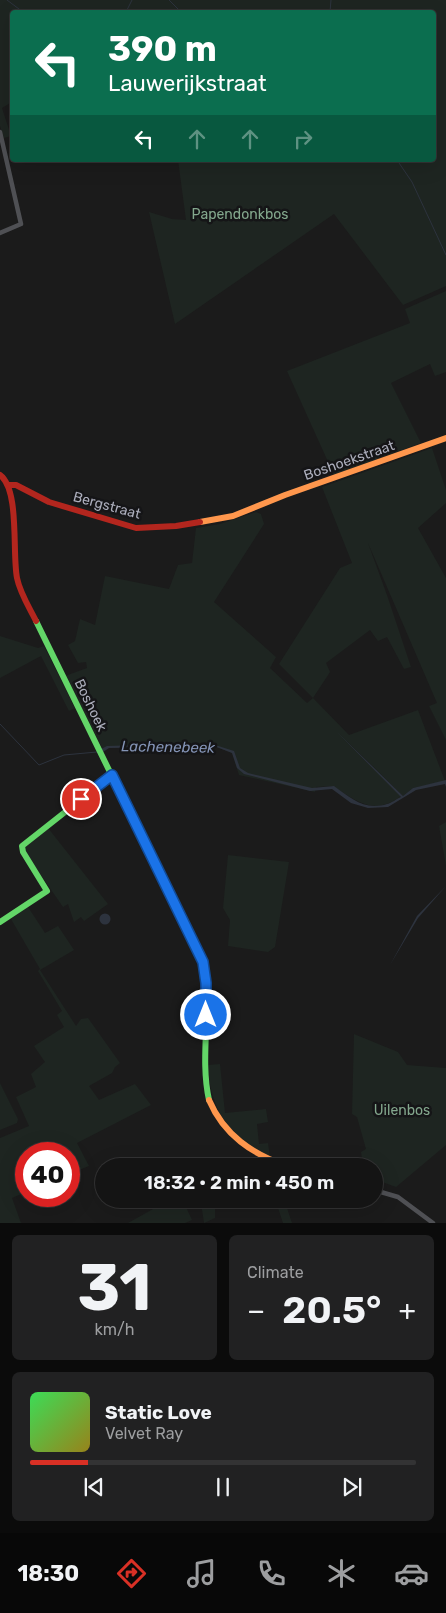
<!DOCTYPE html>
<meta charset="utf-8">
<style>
body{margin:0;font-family:Rubik,sans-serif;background:#212122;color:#f1f3f6;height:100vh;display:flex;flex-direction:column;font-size:19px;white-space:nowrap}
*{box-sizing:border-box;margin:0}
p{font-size:16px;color:#9d9ea0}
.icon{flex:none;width:28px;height:28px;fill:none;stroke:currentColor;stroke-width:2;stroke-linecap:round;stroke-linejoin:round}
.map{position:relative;height:1223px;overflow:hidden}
.drawer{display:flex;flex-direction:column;gap:12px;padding:12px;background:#0b0b0b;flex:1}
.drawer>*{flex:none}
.hud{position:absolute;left:10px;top:10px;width:426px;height:152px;border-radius:5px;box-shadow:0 5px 20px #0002,0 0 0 1px #333334;background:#0b6e4f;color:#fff;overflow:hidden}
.speed{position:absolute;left:15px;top:1142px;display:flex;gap:10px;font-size:25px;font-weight:700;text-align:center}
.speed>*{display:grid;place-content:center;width:65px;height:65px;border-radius:50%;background:#141414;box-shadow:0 5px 20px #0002,0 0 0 1px #333334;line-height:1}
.speed .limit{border:8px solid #d22;background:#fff;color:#111}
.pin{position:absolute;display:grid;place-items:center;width:42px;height:42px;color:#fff;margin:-21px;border:2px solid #fff;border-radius:50%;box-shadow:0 1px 5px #0007}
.me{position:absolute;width:55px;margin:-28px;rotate:0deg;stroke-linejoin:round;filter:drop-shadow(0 0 4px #0008)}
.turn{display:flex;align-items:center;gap:18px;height:105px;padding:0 15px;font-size:22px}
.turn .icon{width:65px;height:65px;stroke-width:2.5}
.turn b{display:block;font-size:35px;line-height:42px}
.lanes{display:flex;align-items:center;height:48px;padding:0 15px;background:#0003;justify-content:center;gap:25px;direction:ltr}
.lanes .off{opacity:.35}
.big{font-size:38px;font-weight:600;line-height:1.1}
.drawer .card{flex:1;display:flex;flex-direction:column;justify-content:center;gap:8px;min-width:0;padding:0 18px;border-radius:8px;background:#212122}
.drawer .dial{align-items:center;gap:0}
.dial b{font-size:65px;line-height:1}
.song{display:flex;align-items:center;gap:15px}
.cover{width:60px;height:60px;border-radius:8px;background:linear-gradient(135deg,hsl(130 70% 55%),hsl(50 70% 35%))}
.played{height:5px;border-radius:2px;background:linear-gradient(90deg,#d93025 15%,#333334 15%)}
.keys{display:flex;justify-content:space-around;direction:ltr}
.heat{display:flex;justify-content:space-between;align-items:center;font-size:28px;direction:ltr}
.drawer .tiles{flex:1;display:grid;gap:12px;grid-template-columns:1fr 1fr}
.card:last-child{grid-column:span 2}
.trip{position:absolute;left:95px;top:1158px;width:288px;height:50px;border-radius:25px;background:#141414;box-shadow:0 5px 20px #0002,0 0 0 1px #333334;font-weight:600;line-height:50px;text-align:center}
.dock{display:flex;height:80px;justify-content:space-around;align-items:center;background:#080808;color:#9d9ea0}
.dock .icon{width:35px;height:35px}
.dock .active{color:#d93025}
.dock b{font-size:22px;color:#f1f3f6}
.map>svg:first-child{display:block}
</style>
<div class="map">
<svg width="446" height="1223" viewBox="0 0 446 1223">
<rect width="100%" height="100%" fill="#1b1b1b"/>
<g fill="#1e2521">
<polygon points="0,0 446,0 446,286 403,305 334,214 175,324 149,212 172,219 186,220 178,160 434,160 434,12 12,12 12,102 2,108 11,136 4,138 0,126"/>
<polygon points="446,291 446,372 435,376 430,364 391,383 421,443 334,475 287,371 410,323 405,309"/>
<path d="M432 448 446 490V503L418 528 446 578V740L429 706 437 703 368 543 387 595 411 667 404 669 387 637 378 641 370 630 326 663 330 672 313 698 349 735 418 710 445 781 413 788 403 796 346 740 401 796C375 816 357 802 333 786L316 787 315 792 239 775 232 753 214 746 193 750 178 747 157 748V745L102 748 65 676 87 668 86 662 78 663 68 645 75 641 80 619 95 625 105 576 169 589 178 565 192 563 196 528 220 524 256 512 261 514 264 524 214 602 276 657 270 668 307 703 313 698 279 664 340 568 352 563 322 487Z"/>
<polygon points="0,636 38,648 44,646 75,708 69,711 41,656 0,678"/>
<polygon points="446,822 446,866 439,826"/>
<polygon points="48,828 108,904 84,921 81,917 74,922 68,904 63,907 25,852 25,847"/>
<polygon points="228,855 289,862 275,947 268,952 228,946 230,920 223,908"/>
<polygon points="28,907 45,933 58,926 74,950 40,970 76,1026 81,1019 88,1018 120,1063 115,1067 112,1073 89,1086 99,1100 135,1084 151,1105 77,1143 89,1166 69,1174 69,1154 26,1154 26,1192 12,1198 21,1223 0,1223 0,1138 29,1126 16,1097 36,1087 31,1074 45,1062 34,1046 64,1027 57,1015 62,1011 38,971 40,969 11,919"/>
<polygon points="354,1034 398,1052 407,1065 446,1068 446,1145 396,1187 374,1179 374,1166 363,1166 361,1152 366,1149 357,1117 352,1114"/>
<path d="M220 1064 225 1113 266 1109 268 1122 257 1124 259 1144 268 1143 270 1157C230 1136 210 1112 208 1065Z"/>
<polygon points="0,1083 18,1119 17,1123 0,1130"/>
<polygon points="171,1199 215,1199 215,1218 204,1223 201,1203 186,1207 192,1220 185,1223 128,1223"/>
<polygon points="275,1199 284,1199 292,1223 283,1223"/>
</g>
<g fill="#2d333e">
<path d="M336 731 403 796 413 788 446 780V787L445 784 416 790 388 807 368 808 351 803 332 789 310 791 244 774 237 768 232 753 214 746 193 750 178 747 109 748 103 752 101 749 107 746 177 744 196 748 212 744 234 751 240 768 248 773 312 788 334 786C351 798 364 811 387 804 392 803 396 799 401 797Z"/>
<polygon points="446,886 418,918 390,965 417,916"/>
<circle cx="105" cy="919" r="5.5"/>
</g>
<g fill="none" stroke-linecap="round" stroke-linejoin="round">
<g stroke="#2d333e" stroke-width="1">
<polyline points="7,0 23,12"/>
<polyline points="169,0 181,12"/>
<polyline points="126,12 132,0"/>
<polyline points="330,12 331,0"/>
<polyline points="397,160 412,182 446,255"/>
<polyline points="0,724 39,765 64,755 97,752"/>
</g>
<g stroke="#4f5054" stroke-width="4.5">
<polyline points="0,132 21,224 0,233"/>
<polyline points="374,1190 398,1197 433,1223"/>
</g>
<g stroke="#63d668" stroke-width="6">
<path d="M36 621 203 962C213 1007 199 1055 209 1100"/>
<polyline points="0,922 47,891 23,852 22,846 112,775"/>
</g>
<g stroke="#ff974d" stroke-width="6">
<polyline points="200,522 233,516 285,495 446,438"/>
<path d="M209 1100C224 1135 252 1154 287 1166"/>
</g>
<g stroke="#b3261e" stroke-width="6">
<path d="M0 475C20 490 12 553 17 578 20 593 29 607 36 621"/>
<polyline points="9,485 16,485 49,502 136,528 176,526 200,522"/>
</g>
</g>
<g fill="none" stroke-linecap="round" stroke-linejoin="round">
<defs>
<polyline id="route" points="81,799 112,775 203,962 206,983 206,1015"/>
</defs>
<use href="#route" stroke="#114b97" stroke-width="12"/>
<use href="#route" stroke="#1a73e8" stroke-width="9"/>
</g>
<g text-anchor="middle" stroke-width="5" stroke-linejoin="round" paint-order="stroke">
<g font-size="14" fill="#83a78d" stroke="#151517">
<text x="240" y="219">Papendonkbos</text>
<text x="402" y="1115">Uilenbos</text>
</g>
<g font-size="14" fill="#acaebc" stroke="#151517">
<text transform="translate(349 460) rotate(-19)" y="5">Boshoekstraat</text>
<text transform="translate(107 505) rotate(15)" y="5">Bergstraat</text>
<text transform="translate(91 705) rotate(64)" y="5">Boshoek</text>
</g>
<g font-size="15" font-style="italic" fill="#8494b6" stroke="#151517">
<text transform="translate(168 747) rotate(1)" y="5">Lachenebeek</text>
</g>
</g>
</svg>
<div class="speed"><div class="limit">40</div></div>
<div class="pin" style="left:81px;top:799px;background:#d93025"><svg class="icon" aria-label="arrive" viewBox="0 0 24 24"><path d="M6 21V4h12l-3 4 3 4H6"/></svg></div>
<svg class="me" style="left:206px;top:1015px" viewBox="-20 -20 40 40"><circle r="17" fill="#1a73e8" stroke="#fff" stroke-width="3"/><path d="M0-11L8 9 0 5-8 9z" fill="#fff"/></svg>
<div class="trip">18:32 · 2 min · 450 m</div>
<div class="hud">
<div class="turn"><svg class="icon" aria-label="left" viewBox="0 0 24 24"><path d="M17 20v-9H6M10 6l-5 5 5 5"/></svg><div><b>390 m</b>Lauwerijkstraat</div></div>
<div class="lanes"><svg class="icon" aria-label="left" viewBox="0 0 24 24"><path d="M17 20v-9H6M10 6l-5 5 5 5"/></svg><svg class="icon off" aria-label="ahead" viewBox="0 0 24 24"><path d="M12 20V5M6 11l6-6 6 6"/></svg><svg class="icon off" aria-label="ahead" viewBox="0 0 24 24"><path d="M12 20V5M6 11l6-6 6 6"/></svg><svg class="icon off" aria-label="right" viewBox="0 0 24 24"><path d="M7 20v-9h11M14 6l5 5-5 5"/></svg></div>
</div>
</div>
<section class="drawer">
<div class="tiles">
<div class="card dial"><b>31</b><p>km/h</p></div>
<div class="card"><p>Climate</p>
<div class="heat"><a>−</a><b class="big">20.5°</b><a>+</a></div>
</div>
<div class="card">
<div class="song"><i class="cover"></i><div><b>Static Love</b><p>Velvet Ray</p></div></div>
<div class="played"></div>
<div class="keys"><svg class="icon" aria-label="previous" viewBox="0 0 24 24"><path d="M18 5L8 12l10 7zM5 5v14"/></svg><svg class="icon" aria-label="pause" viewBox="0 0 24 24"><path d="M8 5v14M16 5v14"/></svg><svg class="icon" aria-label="next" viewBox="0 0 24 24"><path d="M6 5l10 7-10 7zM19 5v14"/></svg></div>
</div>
</div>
</section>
<nav class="dock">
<b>18:30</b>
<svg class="icon active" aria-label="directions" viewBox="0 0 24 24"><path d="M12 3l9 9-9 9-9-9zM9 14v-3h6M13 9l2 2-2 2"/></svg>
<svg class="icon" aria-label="music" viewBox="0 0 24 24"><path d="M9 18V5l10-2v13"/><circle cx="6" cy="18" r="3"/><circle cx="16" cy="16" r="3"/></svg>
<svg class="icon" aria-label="phone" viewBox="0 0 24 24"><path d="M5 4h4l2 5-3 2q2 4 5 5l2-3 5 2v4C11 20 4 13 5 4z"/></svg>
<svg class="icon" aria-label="climate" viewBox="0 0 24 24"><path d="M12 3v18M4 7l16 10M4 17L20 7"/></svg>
<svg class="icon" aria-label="car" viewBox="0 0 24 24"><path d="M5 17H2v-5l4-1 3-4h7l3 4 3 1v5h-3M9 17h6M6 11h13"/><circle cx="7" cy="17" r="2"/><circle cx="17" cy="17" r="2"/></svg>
</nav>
